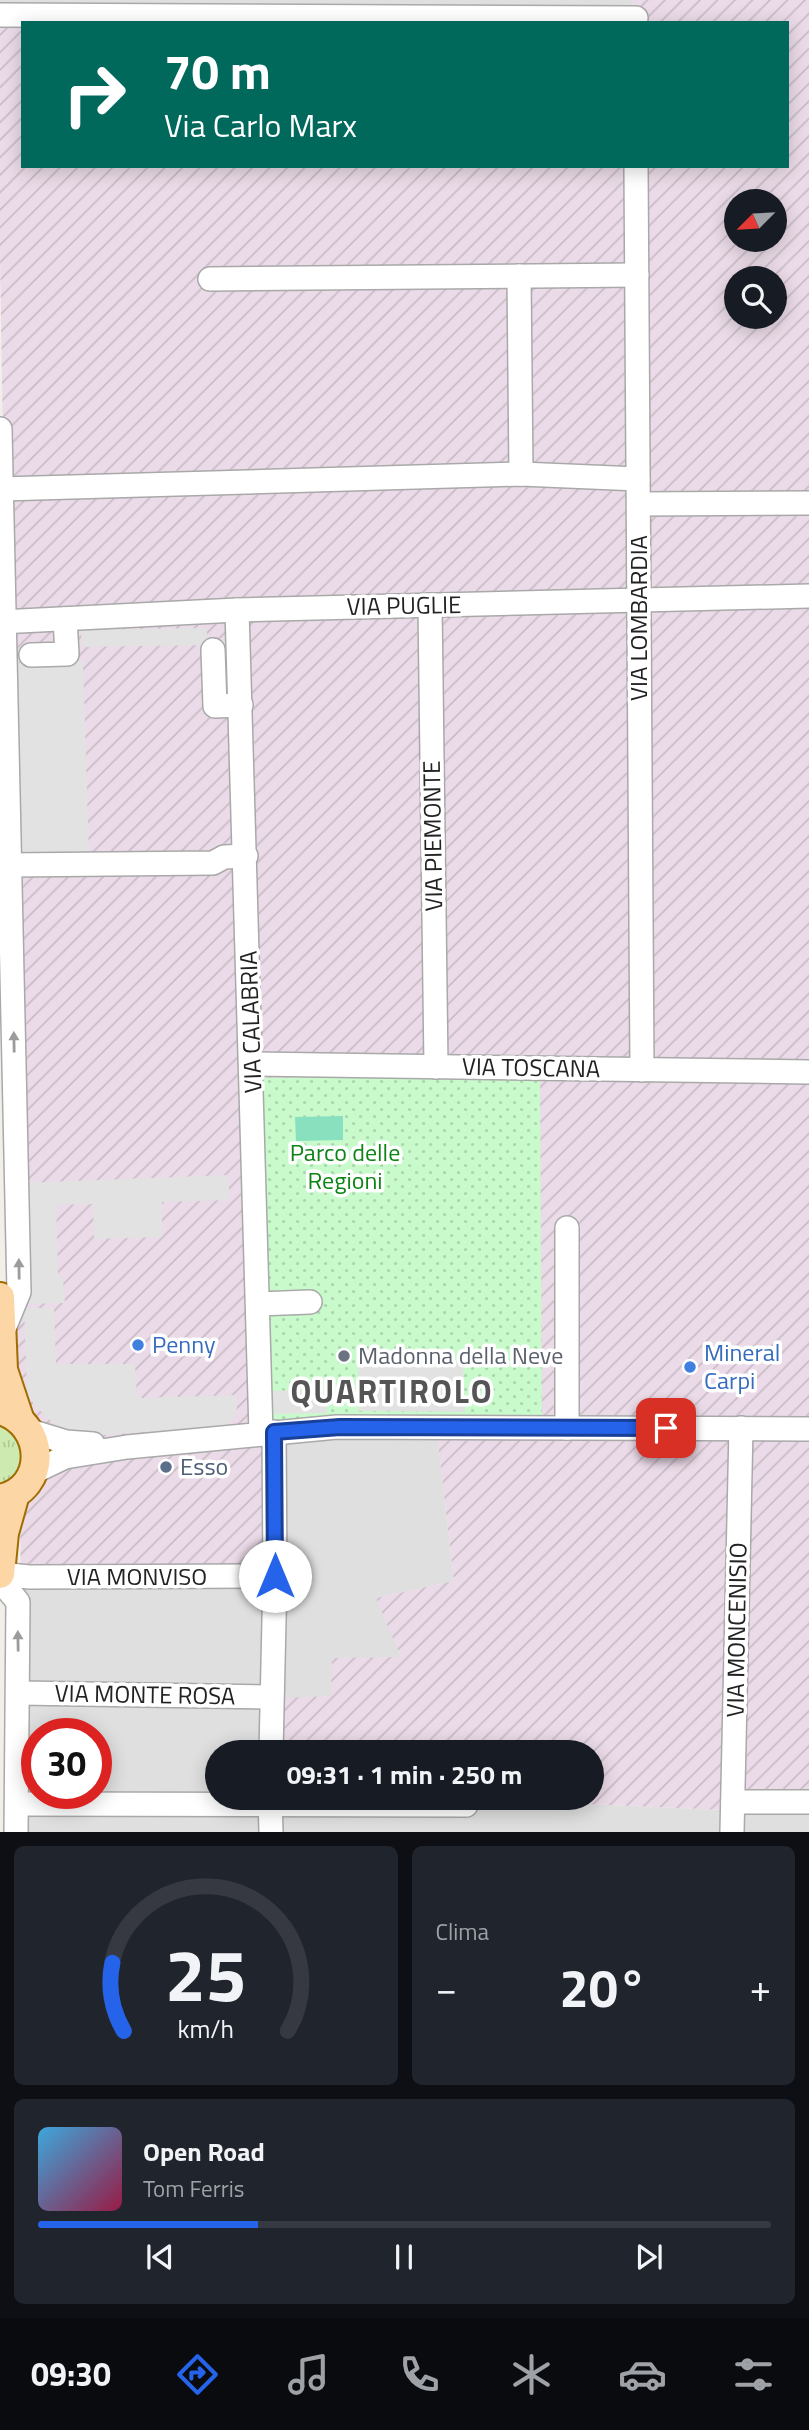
<!DOCTYPE html>
<html lang="it">
<meta charset="utf-8">
<style>
body{margin:0;font-family:"Titillium Web",sans-serif;background:#20242c;color:#f1f3f6;height:100vh;display:flex;flex-direction:column;font-size:26px;white-space:nowrap}
*{box-sizing:border-box;margin:0}
p{font-size:23px;color:#9ea1a6}
.icon{flex:none;width:38px;height:38px;fill:none;stroke:currentColor;stroke-width:2;stroke-linecap:round;stroke-linejoin:round}
.map{position:relative;height:1832px;overflow:hidden}
.panel{display:flex;flex-direction:column;gap:14px;padding:14px;background:#0d0f14;flex:1}
.panel>*{flex:none}
.banner{position:absolute;left:21px;top:21px;width:768px;height:147px;border-radius:0px;box-shadow:0 4px 18px #0003;background:#00695c;color:#fff;overflow:hidden}
.needle{width:46px;rotate:246deg}
.buttons{position:absolute;left:724px;top:189px;display:grid;gap:14px}
.buttons a{display:grid;place-items:center;width:63px;height:63px;border-radius:50%;background:#171b24;box-shadow:0 4px 18px #0003;font-size:35px}
.speed{position:absolute;left:21px;top:1718px;display:flex;gap:14px;font-size:35px;font-weight:700;text-align:center}
.speed>*{display:grid;place-content:center;width:91px;height:91px;border-radius:50%;background:#171b24;box-shadow:0 4px 18px #0003;line-height:1}
.speed .limit{border:10px solid #d22;background:#fff;color:#111}
.pin{position:absolute;display:grid;place-items:center;width:60px;height:60px;color:#fff;margin:-30px;border-radius:14px;box-shadow:0 4px 10px #0006}
.me{position:absolute;width:77px;margin:-38px;rotate:0deg;stroke-linejoin:round;filter:drop-shadow(0 0 5px #0008)}
.turn{display:flex;align-items:center;gap:24px;height:147px;padding:0 28px;font-size:32px}
.turn .icon{width:91px;height:91px;stroke-width:2.5}
.turn b{display:block;font-size:49px;line-height:60px}
.big{font-size:52px;font-weight:700;line-height:1.1}
.panel .tile{flex:1;display:flex;flex-direction:column;justify-content:center;gap:10px;min-width:0;padding:0 24px;border-radius:10px;background:#20242c}
.panel .dial{align-items:center;gap:0}
.dial svg{height:182px;overflow:visible;fill:none;stroke:#363941;stroke-width:7;stroke-linecap:round;text-anchor:middle}
.dial text{fill:#f1f3f6;stroke:none}
.song{display:flex;align-items:center;gap:21px}
.cover{width:84px;height:84px;border-radius:10px;background:linear-gradient(135deg,hsl(200 70% 55%),hsl(340 70% 35%))}
.played{height:7px;border-radius:4px;background:linear-gradient(90deg,#2563eb 30%,#363941 30%)}
.keys{display:flex;justify-content:space-around;direction:ltr}
.heat{display:flex;justify-content:space-between;align-items:center;font-size:38px;direction:ltr}
.panel .tiles{flex:1;display:grid;gap:14px;grid-template-columns:1fr 1fr}
.tile:last-child{grid-column:span 2}
.trip{position:absolute;left:205px;top:1740px;width:399px;height:70px;border-radius:35px;background:#171b24;box-shadow:0 4px 18px #0003;font-weight:700;line-height:70px;text-align:center}
.dock{display:flex;height:112px;justify-content:space-around;align-items:center;background:#090b0e;color:#9ea1a6}
.dock .icon{width:49px;height:49px}
.dock .selected{color:#2563eb}
.dock b{font-size:32px;color:#f1f3f6}
.map>svg:first-child{display:block}
</style>
<div class="map">
<svg width="809" height="1832" viewBox="0 0 809 1832">
<defs>
<pattern id="industrial-furrows" width="10" height="10" patternUnits="userSpaceOnUse" patternTransform="scale(1.75)"><rect width="10" height="10" fill="#ebdbe8"/><path d="M-1 1l2-2M0 10L10 0M9 11l2-2" fill="none" stroke="#c9bcc7"/></pattern>
<pattern id="grass-tufts" width="24" height="20" patternUnits="userSpaceOnUse" patternTransform="scale(1.75)"><rect width="24" height="20" fill="#cdebb0"/><path d="M3 7l-1-3M5 7V3M7 7l1-3M15 17l-1-3M17 17v-4M19 17l1-3" fill="none" stroke="#b0c997"/></pattern>
<pattern id="park-dots" width="8" height="8" patternUnits="userSpaceOnUse" patternTransform="scale(1.75)"><rect width="8" height="8" fill="#c8facc"/><path d="M2 2h.1M6 6h.1" fill="none" stroke="#acd6af" stroke-width="1.8" stroke-linecap="round"/></pattern>
</defs>
<rect width="100%" height="100%" fill="#f2efe9"/>
<g fill="#e0dfdf" fill-rule="evenodd">
<polygon points="0,0 632,0 633,17 0,22"/>
<path d="M437 1434 454 1581 377 1598 401 1657 332 1696 282 1752H217V1797H432L723 1810 809 1807V1832H18L21 1588 271 1589V1437ZM37 1734H96V1794H37Z"/>
</g>
<path fill="url(#industrial-furrows)" fill-rule="evenodd" d="M632 0H809V1807L723 1810 432 1797H592V1752H282V1698L331 1696 332 1658 401 1657 376 1598 454 1581 437 1434 271 1437V1589L21 1588 0 254V22L633 17ZM23 23H788V166H23ZM737 201H775V240H737ZM737 278H775V317H737Z"/>
<path fill="url(#grass-tufts)" d="M0 1423 20 1438C23 1462 23 1474 0 1487Z"/>
<polygon fill="url(#park-dots)" points="540,1075 542,1434 271,1437 244,1078"/>
<polygon fill="#88e0be" points="343,1116 343,1140 296,1141 295,1117"/>
<g fill="#e2e2e2">
<polygon points="207,628 207,645 82,647 81,630"/>
<polygon points="83,661 89,860 19,862 14,663"/>
<polygon points="229,1175 229,1200 162,1202 162,1237 94,1239 93,1204 56,1205 58,1277 63,1278 65,1303 26,1304 23,1183"/>
<polygon points="24,1308 54,1308 56,1364 135,1364 137,1398 236,1395 237,1413 226,1426 90,1436 75,1436 57,1427 34,1405 27,1391"/>
<polygon points="424,1362 463,1362 465,1412 359,1411 358,1364"/>
<polygon points="326,1389 327,1413 274,1414 272,1391"/>
</g>
<g fill="none" stroke-linecap="round" stroke-linejoin="round">
<defs>
<g id="minor">
<polyline points="0,15 636,18"/>
<polyline points="636,166 642,1070"/>
<polyline points="519,276 521,474"/>
<polyline points="210,279 637,275"/>
<polyline points="0,429 19,1292 3,1331"/>
<polyline points="2,489 521,474 638,479"/>
<polyline points="639,504 809,503"/>
<polyline points="430,605 436,1067"/>
<polyline points="237,610 261,1433"/>
<polyline points="0,622 237,610 809,596"/>
<polyline points="213,650 215,706 241,705"/>
<polyline points="31,655 67,654 65,619"/>
<polyline points="10,865 213,863 224,857 246,856"/>
<polyline points="252,1064 809,1072"/>
<polyline points="258,1304 310,1302"/>
<polyline points="567,1428 567,1228"/>
<polyline points="30,1431 66,1442 93,1444"/>
<polyline points="34,1472 65,1457 127,1447 337,1427 809,1429"/>
<polyline points="0,1574 29,1577 275,1576"/>
<polyline points="0,1580 18,1602 16,1832"/>
<polyline points="19,1693 271,1697"/>
<polyline points="271,1752 275,1576 274,1432"/>
<polyline points="270,1797 271,1832"/>
<polyline points="733,1802 809,1802"/>
<polyline points="17,1804 466,1805"/>
<polyline points="732,1832 741,1428"/>
</g>
<g id="major">
<polyline points="0,1297 3,1370 19,1418"/>
<path d="M0 1410C46 1423 49 1489 0 1499"/>
<polyline points="0,1574 4,1533 15,1494"/>
</g>
</defs>
<use href="#minor" stroke="#a9a9a9" stroke-width="26"/>
<use href="#major" stroke="#a06b00" stroke-width="32"/>
<use href="#minor" stroke="#fff" stroke-width="23"/>
<use href="#major" stroke="#fcd6a4" stroke-width="28"/>
</g>
<defs><path id="oneway-solid" d="M-6-.8H1V-3.2L6.5 0L1 3.2V.8H-6Z" transform="scale(1.75)"/></defs>
<g fill="#9c9c9c">
<use href="#oneway-solid" transform="translate(14 1042) rotate(-91)"/>
<use href="#oneway-solid" transform="translate(19 1269) rotate(-91)"/>
<use href="#oneway-solid" transform="translate(18 1641) rotate(-91)"/>
</g>
<g fill="none" stroke-linecap="round" stroke-linejoin="round">
<defs>
<polyline id="route" points="275,1576 274,1432 340,1427 666,1428"/>
</defs>
<use href="#route" stroke="#184099" stroke-width="18"/>
<use href="#route" stroke="#2563eb" stroke-width="12"/>
</g>
<g fill="#3f7fe0" stroke="#fff" stroke-width="2.5">
<circle cx="138" cy="1345" r="7"/>
<circle cx="690" cy="1367" r="7"/>
</g>
<circle fill="#6b7280" stroke="#fff" stroke-width="2.5" cx="344" cy="1356" r="7"/>
<circle fill="#5c6f8a" stroke="#fff" stroke-width="2.5" cx="166" cy="1467" r="7"/>
<g text-anchor="middle" stroke-width="7" stroke-linejoin="round" paint-order="stroke">
<g font-size="24" fill="#222" stroke="#fff">
<text transform="translate(404 606) rotate(-1)" y="8">VIA PUGLIE</text>
<text transform="translate(639 618) rotate(-90)" y="8">VIA LOMBARDIA</text>
<text transform="translate(433 836) rotate(-91)" y="8">VIA PIEMONTE</text>
<text transform="translate(251 1022) rotate(-92)" y="8">VIA CALABRIA</text>
<text transform="translate(531 1068) rotate(1)" y="8">VIA TOSCANA</text>
<text x="137" y="1585">VIA MONVISO</text>
<text transform="translate(737 1630) rotate(-89)" y="8">VIA MONCENISIO</text>
<text transform="translate(145 1695) rotate(1)" y="8">VIA MONTE ROSA</text>
</g>
<g font-size="24" fill="#0c8416" stroke="#fff">
<text x="345" y="1161">Parco delle<tspan x="345" dy="28">Regioni</tspan></text>
</g>
<g font-size="24" fill="#366cbe" stroke="#fff" text-anchor="start">
<text x="152" y="1353">Penny</text>
<text x="704" y="1361">Mineral<tspan x="704" dy="28">Carpi</tspan></text>
</g>
<g font-size="24" fill="#5b616d" stroke="#fff" text-anchor="start">
<text x="358" y="1364">Madonna della Neve</text>
</g>
<g font-size="24" fill="#4e5e75" stroke="#fff" text-anchor="start">
<text x="180" y="1475">Esso</text>
</g>
<g font-size="32" font-weight="bold" letter-spacing="2" fill="#555" stroke="#fff">
<text x="392" y="1403">QUARTIROLO</text>
</g>
</g>
</svg>
<div class="buttons">
<a><svg class="needle" viewBox="-14 -14 28 28"><path d="M0-13l5 13h-10z" fill="#e53935"/><path d="M0 13l5-13h-10z" fill="#9ea1a6"/></svg></a>
<a><svg class="icon" aria-label="search" viewBox="0 0 24 24"><circle cx="10" cy="10" r="6"/><path d="M15 15l6 6"/></svg></a>
</div>
<div class="speed"><div class="limit">30</div></div>
<div class="pin" style="left:666px;top:1428px;background:#d93025"><svg class="icon" aria-label="arrive" viewBox="0 0 24 24"><path d="M6 21V4h12l-3 4 3 4H6"/></svg></div>
<svg class="me" style="left:275px;top:1576px" viewBox="-20 -20 40 40"><circle r="19" fill="#fff"/><path d="M0-13L10 11 0 6-10 11z" fill="#2563eb"/></svg>
<div class="trip">09:31 · 1 min · 250 m</div>
<div class="banner">
<div class="turn"><svg class="icon" aria-label="right" viewBox="0 0 24 24"><path d="M7 20v-9h11M14 6l5 5-5 5"/></svg><div><b>70 m</b>Via Carlo Marx</div></div>
</div>
</div>
<section class="panel">
<div class="tiles">
<div class="tile dial"><svg viewBox="0 0 100 80">
<path d="M14 69A42 42 0 1 1 86 69"/>
<path d="M14 69A42 42 0 0 1 9 39" stroke="#2563eb"/>
<text x="50" y="56" font-size="32" font-weight="700">25</text>
<text x="50" y="72" font-size="11">km/h</text>
</svg></div>
<div class="tile"><p>Clima</p>
<div class="heat"><a>−</a><b class="big">20°</b><a>+</a></div>
</div>
<div class="tile">
<div class="song"><i class="cover"></i><div><b>Open Road</b><p>Tom Ferris</p></div></div>
<div class="played"></div>
<div class="keys"><svg class="icon" aria-label="previous" viewBox="0 0 24 24"><path d="M18 5L8 12l10 7zM5 5v14"/></svg><svg class="icon" aria-label="pause" viewBox="0 0 24 24"><path d="M8 5v14M16 5v14"/></svg><svg class="icon" aria-label="next" viewBox="0 0 24 24"><path d="M6 5l10 7-10 7zM19 5v14"/></svg></div>
</div>
</div>
</section>
<nav class="dock">
<b>09:30</b>
<svg class="icon selected" aria-label="directions" viewBox="0 0 24 24"><path d="M12 3l9 9-9 9-9-9zM9 14v-3h6M13 9l2 2-2 2"/></svg>
<svg class="icon" aria-label="music" viewBox="0 0 24 24"><path d="M9 18V5l10-2v13"/><circle cx="6" cy="18" r="3"/><circle cx="16" cy="16" r="3"/></svg>
<svg class="icon" aria-label="phone" viewBox="0 0 24 24"><path d="M5 4h4l2 5-3 2q2 4 5 5l2-3 5 2v4C11 20 4 13 5 4z"/></svg>
<svg class="icon" aria-label="climate" viewBox="0 0 24 24"><path d="M12 3v18M4 7l16 10M4 17L20 7"/></svg>
<svg class="icon" aria-label="car" viewBox="0 0 24 24"><path d="M5 17H2v-5l4-1 3-4h7l3 4 3 1v5h-3M9 17h6M6 11h13"/><circle cx="7" cy="17" r="2"/><circle cx="17" cy="17" r="2"/></svg>
<svg class="icon" aria-label="filters" viewBox="0 0 24 24"><path d="M4 7h16M4 17h16"/><circle cx="9" cy="7" r="2"/><circle cx="15" cy="17" r="2"/></svg>
</nav>
